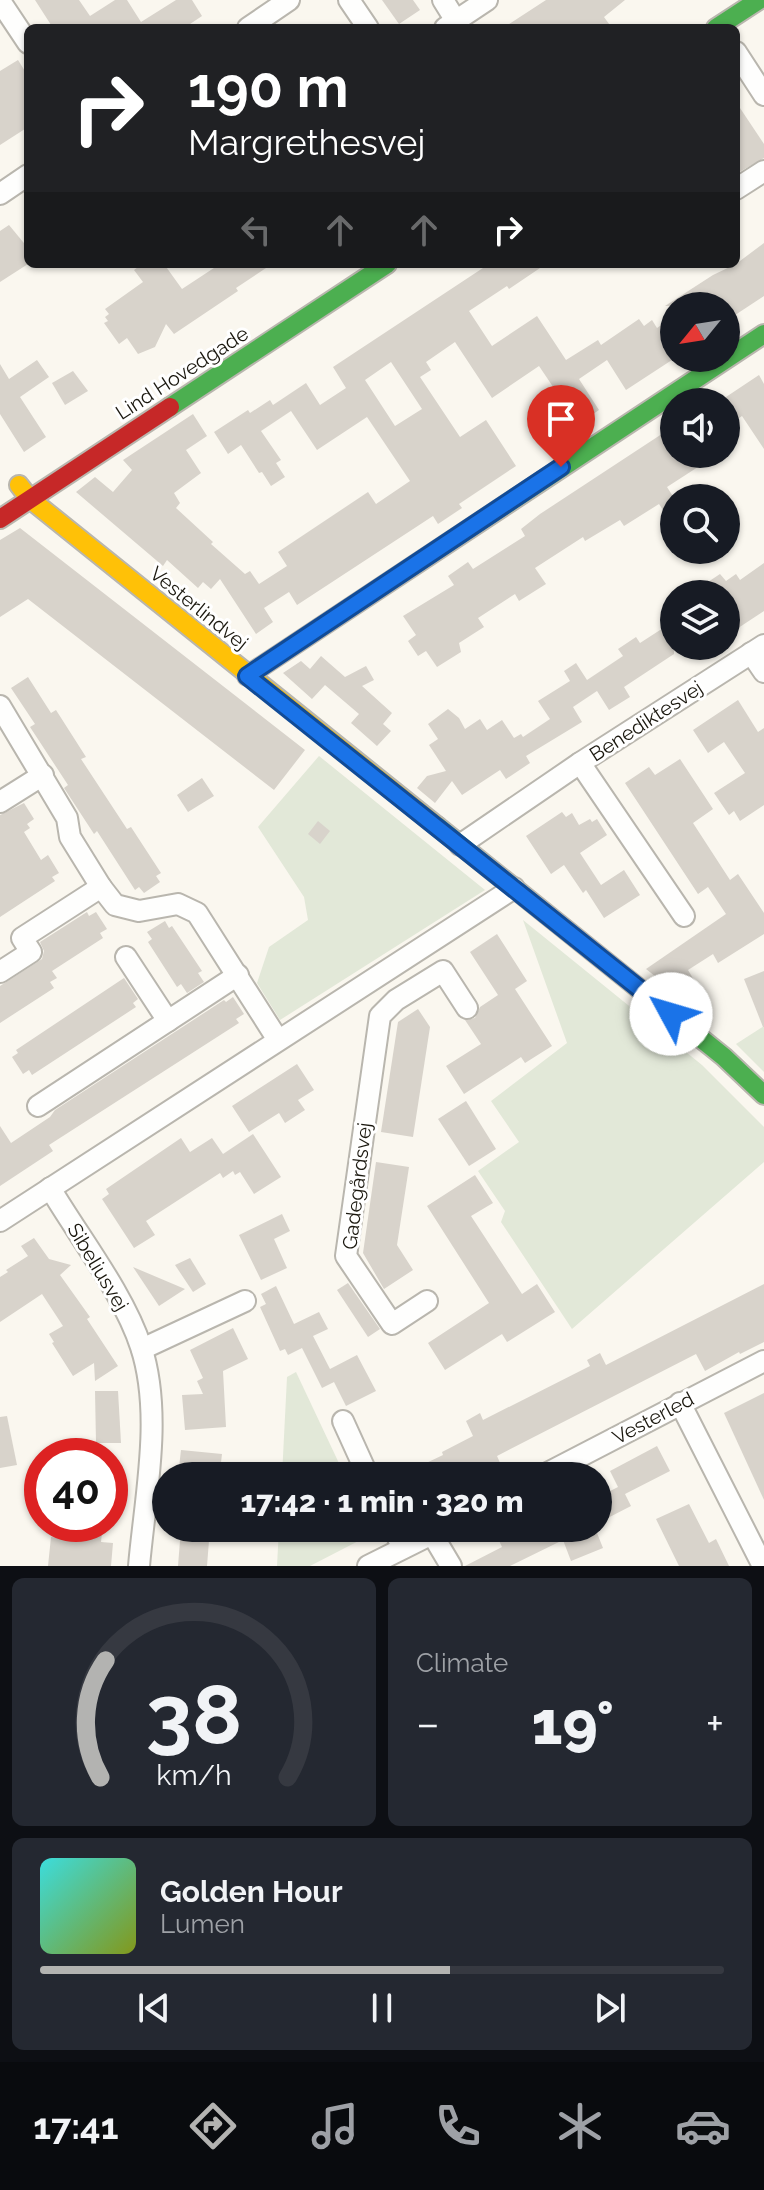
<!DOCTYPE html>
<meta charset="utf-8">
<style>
body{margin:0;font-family:Raleway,sans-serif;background:#242831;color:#f1f3f6;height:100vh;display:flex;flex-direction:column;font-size:30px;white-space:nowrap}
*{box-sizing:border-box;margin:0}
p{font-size:26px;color:#9ea1a6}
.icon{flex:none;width:44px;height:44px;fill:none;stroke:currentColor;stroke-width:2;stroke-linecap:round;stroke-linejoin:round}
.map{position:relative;height:1566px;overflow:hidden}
.sheet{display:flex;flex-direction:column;gap:12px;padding:12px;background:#0d0f14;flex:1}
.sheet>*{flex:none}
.hud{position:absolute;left:24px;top:24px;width:716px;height:244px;border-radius:12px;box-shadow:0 2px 6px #0004;background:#202124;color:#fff;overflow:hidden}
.needle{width:52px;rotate:240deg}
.buttons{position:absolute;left:660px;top:292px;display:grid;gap:16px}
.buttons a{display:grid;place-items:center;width:80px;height:80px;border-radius:50%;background:#171b24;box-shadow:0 2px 6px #0004;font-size:40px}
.speed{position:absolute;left:24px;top:1438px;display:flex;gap:16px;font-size:40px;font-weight:700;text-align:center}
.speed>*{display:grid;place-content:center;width:104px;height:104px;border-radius:50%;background:#171b24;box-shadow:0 2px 6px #0004;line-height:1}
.speed .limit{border:12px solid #d22;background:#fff;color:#111}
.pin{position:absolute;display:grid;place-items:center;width:68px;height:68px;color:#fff;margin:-82px -34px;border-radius:50% 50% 50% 0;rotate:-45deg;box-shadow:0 0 8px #0007}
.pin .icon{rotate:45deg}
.me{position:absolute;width:88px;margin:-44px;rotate:309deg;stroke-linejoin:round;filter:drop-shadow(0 0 6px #0008)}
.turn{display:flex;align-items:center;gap:28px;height:168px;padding:0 32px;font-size:36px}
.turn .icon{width:104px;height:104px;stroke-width:2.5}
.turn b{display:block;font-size:56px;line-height:68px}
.lanes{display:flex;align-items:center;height:76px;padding:0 32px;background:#0003;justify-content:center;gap:40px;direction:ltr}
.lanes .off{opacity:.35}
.big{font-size:60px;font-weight:800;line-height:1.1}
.sheet .tile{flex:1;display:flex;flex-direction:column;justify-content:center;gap:12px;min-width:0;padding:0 28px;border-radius:12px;background:#242831}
.sheet .dial{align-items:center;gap:0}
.dial svg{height:208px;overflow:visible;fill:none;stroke:#363941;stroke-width:7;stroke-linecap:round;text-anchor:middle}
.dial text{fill:#f1f3f6;stroke:none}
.song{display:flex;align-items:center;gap:24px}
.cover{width:96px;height:96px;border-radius:12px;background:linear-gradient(135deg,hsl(180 70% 55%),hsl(70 70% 35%))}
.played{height:8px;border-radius:4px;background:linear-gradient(90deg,#b3b3b1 60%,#363941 60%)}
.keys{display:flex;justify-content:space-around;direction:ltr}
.heat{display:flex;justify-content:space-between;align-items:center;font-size:44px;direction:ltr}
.sheet .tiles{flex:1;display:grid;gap:12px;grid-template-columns:1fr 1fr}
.tile:last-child{grid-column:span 2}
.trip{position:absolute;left:152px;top:1462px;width:460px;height:80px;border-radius:40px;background:#171b24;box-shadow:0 2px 6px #0004;font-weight:800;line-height:80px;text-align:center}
.menu{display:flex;height:128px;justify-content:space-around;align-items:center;background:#090b0e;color:#9ea1a6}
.menu .icon{width:56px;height:56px}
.menu .active{color:#b3b3b1}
.menu b{font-size:36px;color:#f1f3f6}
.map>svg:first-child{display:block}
</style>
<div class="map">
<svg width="764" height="1566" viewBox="0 0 764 1566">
<rect width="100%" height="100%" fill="#faf7ef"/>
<g fill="#e2e8d8">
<polygon points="319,756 485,890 280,1020 257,983 269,947 308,920 304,897 258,827"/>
<polygon points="523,920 702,1065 764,1127 764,1162 572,1329 501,1222 505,1211 478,1171 519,1142 491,1101 567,1043"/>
<polygon points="764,1026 764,1072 736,1044"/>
<polygon points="296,1372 345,1476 282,1476 287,1377"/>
<polygon points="279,1528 369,1528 372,1534 310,1566 277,1566"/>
</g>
<g fill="#d8d3cb" fill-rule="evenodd">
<polygon points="35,0 79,0 90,16 115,0 127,0 141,22 176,0 192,0 202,16 184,28 53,28"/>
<polygon points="382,0 413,0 420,10 399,24"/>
<polygon points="546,0 625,0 604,17 612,28 503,28"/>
<polygon points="18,60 28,76 28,127 0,145 0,71"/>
<polygon points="736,102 764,144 764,158 736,174"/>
<polygon points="9,225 28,248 28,264 0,282 0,231"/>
<polygon points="764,243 764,296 726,321 726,306 665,306 713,275 736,264"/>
<polygon points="142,264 164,264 182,289 220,264 272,264 236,288 238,291 174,334 166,324 155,347 138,354 127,338 119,344 104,323 108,321 105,317 109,314 105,309 143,282 134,270"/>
<path d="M489 264H546L509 289 507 286 469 311 492 346 537 316 566 360 598 340 601 345 639 319 644 326 652 320 657 328 674 316V355L669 358H675L626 390 607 360 579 379 599 410 578 424 539 366 492 398 455 342 426 362 431 370 420 377 460 437 486 420 516 466 459 504 462 508 438 524 433 516 297 605 289 592 264 608 273 622 256 634 220 579 211 589 203 582 198 588 167 560 163 566 76 492 95 477 113 492 132 470 123 460 193 414 207 436 186 450 201 473 174 493 180 503 176 508 213 542 211 544 245 574 250 571 259 584 287 566 278 552 368 492 376 504 410 481 367 417 317 450 291 411 261 431 281 460 276 463 285 477 271 486 262 472 259 473 241 445 228 454 214 432 248 410 250 413 270 400 273 405 306 383 320 405 346 388 333 367ZM391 362 422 409 395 426 365 380Z"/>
<polygon points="37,360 49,377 20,397 46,437 24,452 0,414 0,364 9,379"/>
<polygon points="73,371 88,391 65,405 52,383"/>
<polygon points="759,375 764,384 764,449 742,416 726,427 726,397"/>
<polygon points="674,426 674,454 718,454 667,487 674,498 674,527 659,504 624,526 620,520 585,541 583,537 535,568 546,584 519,601 515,594 478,618 484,627 459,643 461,652 437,667 426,651 418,656 408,641 416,635 403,616 454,585 448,576 468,562 473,569 525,536 521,529 540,514"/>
<polygon points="20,528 305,750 274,790 28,599 0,617 0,540"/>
<polygon points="764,563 764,611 726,636 726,594 690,594 720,574 726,581 736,574 740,580"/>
<polygon points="674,621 674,654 624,687 630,697 609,710 597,691 573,707 582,722 526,756 530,763 506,779 500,770 462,795 452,781 435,803 417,788 427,776 446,771 429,745 438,739 428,724 448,709 459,718 465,729 480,719 487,730 502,720 514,738 521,734 523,737 550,719 538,701 570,681 564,671 576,663 587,680 623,656 618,649 636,637 640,643"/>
<polygon points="321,656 345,677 366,666 374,680 362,686 392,713 383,724 391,731 377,746 351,723 359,714 325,685 312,699 283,673 301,661 310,669"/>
<polygon points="28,677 51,713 56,710 86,757 81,759 127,829 131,827 161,873 156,876 160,882 144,893 139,887 135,890 97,831 94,834 64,788 68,785 30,727 35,724 11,688"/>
<polygon points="738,700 758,732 764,728 764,805 740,821 734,811 729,815 714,793 745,773 724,742 708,753 693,730"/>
<polygon points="680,759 713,809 693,823 730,880 738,874 764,913 764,934 718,963 713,954 688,970 694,980 677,991 670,981 665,984 646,969 726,914 708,887 698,894 625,783 649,767 655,775"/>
<polygon points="202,778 214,796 188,812 177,795"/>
<polygon points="24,803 34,819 27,824 30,828 24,832 41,860 48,855 59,873 52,877 55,881 0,917 0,815"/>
<polygon points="562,812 566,817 572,813 579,825 590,819 592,822 597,819 607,835 580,853 601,885 624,870 640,895 604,918 586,890 583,893 564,865 551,874 526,836"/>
<polygon points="318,821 330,831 320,844 308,834"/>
<polygon points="87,912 89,916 96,912 107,929 100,933 103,938 52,971 57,978 50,982 54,988 0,1023 0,986 42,959 44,951 40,942"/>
<polygon points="165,921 169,928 172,926 202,971 198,973 204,982 187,993 181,984 177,987 148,942 152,939 147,932"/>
<polygon points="497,934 527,981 515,989 552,1046 525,1063 521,1057 464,1094 446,1066 481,1044 465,1020 475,1018 480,1007 498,995 470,952"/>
<polygon points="764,971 764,1027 763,1027 744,979"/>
<polygon points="124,978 138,999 133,1003 136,1007 32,1075 29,1070 23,1074 12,1057 18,1053 16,1050"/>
<polygon points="233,997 244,1014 236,1019 239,1023 49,1145 53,1151 0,1186 0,1126 11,1143 50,1117 55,1110 224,1000 226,1002"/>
<polygon points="418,1009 430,1027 413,1137 381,1132 398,1022"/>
<polygon points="297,1064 314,1090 298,1100 305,1110 285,1123 279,1113 249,1132 232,1106"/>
<polygon points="466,1101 496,1149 469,1166 438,1119"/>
<polygon points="253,1134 281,1177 254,1194 240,1172 235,1175 233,1171 223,1178 220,1173 146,1221 155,1235 134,1248 102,1199 109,1194 106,1189 181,1138 190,1152 212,1138 223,1154"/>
<polygon points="376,1162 409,1167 397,1245 413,1270 384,1289 363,1253"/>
<polygon points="475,1175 493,1203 471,1216 522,1294 537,1284 555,1312 507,1342 502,1334 445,1370 428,1343 489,1303 427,1206"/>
<polygon points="282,1214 290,1231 274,1239 287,1268 261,1280 239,1235"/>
<polygon points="34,1238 49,1259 71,1265 60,1275 90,1317 87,1319 118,1366 95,1381 94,1363 73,1376 52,1343 54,1342 49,1334 63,1326 42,1294 0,1322 0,1277 8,1272 6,1270 28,1256 21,1246"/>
<polygon points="190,1258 206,1284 193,1292 175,1265"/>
<polygon points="133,1267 185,1289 159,1306"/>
<polygon points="348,1283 380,1329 368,1337 337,1290"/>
<polygon points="764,1284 764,1342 740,1354 739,1352 705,1371 696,1354 497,1456 501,1465 480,1476 399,1476 443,1455 442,1452 473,1436 466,1421 480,1413 483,1420 590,1366 587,1360 600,1353 606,1365"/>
<polygon points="276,1286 294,1324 319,1312 328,1329 313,1336 330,1369 357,1355 376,1391 346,1406 334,1382 322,1388 302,1348 288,1355 285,1349 280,1351 260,1307 266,1304 261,1294"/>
<polygon points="233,1328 248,1359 223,1371 226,1427 185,1430 182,1395 203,1394 197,1381 203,1378 190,1350"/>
<polygon points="95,1391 118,1391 121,1443 96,1443"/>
<polygon points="764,1393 764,1500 724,1413"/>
<polygon points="7,1416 17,1465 0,1468 0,1417"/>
<polygon points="657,1446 670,1471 625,1494 631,1506 598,1523 598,1497 618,1487 610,1471"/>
<polygon points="181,1450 222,1454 220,1471 209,1470 209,1476 178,1476"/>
<polygon points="689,1504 709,1543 716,1539 729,1566 679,1566 656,1519"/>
<polygon points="70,1524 103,1524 101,1542 113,1543 111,1566 48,1566 51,1537 69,1539"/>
<polygon points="181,1528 210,1528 207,1566 178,1566"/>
<polygon points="493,1528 595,1528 603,1548 571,1561 563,1540 510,1566 465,1566 502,1547"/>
</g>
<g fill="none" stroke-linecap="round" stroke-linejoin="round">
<defs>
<g id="street">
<polyline points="349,0 368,28"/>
<polyline points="443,0 456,21"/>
<polyline points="0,1 28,43"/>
<polyline points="248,28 289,0"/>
<polyline points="445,28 487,0"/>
<polyline points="736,52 764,95"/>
<polyline points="736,189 764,171"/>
<polyline points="0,194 28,175"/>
<polyline points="751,653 764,672"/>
<polyline points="0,706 67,818 70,837 101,887 115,905 139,911 178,904 197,913 278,1040"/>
<polyline points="580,763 684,916"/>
<polyline points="0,802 43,775"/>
<polyline points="460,845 580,763 764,645"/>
<polyline points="126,957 168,1021"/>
<polyline points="0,972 31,952 22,938 101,887"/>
<polyline points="38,1106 238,975"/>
<path d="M50 1188C79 1237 124 1294 141 1347 163 1414 145 1497 139 1566"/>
<polyline points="0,1221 514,888"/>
<polyline points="427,1301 392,1324 346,1256 380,1016 396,1000 443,971 467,1008"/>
<polyline points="142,1349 245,1301"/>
<polyline points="680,1403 763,1566"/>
<polyline points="343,1421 368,1476"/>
<polyline points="542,1476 764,1361"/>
<polyline points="393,1528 403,1548"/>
<polyline points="432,1534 451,1566"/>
<polyline points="368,1566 444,1528"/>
</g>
<g id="fast">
<polyline points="716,28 759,0"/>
<polyline points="170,407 387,264"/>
<polyline points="247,676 764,334"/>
<polyline points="437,826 724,1057 764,1095"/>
</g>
<polyline id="slow" points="19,485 30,499 437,826"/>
<polyline id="jam" points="0,519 170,407"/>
</defs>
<use href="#street" stroke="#b9b6ae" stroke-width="24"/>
<use href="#fast" stroke="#b9b6ae" stroke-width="22"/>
<use href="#slow" stroke="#b9b6ae" stroke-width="22"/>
<use href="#jam" stroke="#b9b6ae" stroke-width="22"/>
<use href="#street" stroke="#fefefd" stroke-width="20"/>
<use href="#fast" stroke="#4caf50" stroke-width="18"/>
<use href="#slow" stroke="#ffc107" stroke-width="18"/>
<use href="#jam" stroke="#c62828" stroke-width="18"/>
</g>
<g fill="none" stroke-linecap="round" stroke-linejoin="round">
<defs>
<polyline id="route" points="561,467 247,676 671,1014"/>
</defs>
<use href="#route" stroke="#114b97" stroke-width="20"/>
<use href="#route" stroke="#1a73e8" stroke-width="14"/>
</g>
<g text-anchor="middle" stroke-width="6" stroke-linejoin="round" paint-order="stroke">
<g font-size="20" fill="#1a170e" stroke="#fff">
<text transform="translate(182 373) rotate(-33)" y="7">Lind Hovedgade</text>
<text transform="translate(199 608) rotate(39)" y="7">Vesterlindvej</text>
<text transform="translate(646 721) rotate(-33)" y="7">Benediktesvej</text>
<text transform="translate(357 1186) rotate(-83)" y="7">Gadegårdsvej</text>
<text transform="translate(98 1267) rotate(59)" y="7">Sibeliusvej</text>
<text transform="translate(653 1418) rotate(-28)" y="7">Vesterled</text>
</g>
</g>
</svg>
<div class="buttons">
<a><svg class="needle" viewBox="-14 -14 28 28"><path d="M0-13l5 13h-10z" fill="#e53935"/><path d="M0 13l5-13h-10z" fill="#9ea1a6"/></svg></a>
<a><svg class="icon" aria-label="sound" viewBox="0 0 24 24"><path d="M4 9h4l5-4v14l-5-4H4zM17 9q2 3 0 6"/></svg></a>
<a><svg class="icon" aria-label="search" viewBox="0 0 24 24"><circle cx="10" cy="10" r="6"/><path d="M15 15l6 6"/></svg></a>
<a><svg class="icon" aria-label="layers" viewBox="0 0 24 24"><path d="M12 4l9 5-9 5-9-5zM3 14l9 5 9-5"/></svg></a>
</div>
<div class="speed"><div class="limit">40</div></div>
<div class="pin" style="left:561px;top:467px;background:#d93025"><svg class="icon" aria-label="arrive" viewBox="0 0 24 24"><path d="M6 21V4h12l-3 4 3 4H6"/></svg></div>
<svg class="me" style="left:671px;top:1014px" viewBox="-20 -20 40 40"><circle r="19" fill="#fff"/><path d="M0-13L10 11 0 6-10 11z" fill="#1a73e8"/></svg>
<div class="trip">17:42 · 1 min · 320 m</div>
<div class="hud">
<div class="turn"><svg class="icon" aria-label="right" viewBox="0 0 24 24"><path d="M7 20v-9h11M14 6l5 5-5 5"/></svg><div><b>190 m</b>Margrethesvej</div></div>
<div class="lanes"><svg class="icon off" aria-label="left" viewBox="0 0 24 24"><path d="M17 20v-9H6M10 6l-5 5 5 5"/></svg><svg class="icon off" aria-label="ahead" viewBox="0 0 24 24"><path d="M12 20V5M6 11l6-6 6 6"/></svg><svg class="icon off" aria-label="ahead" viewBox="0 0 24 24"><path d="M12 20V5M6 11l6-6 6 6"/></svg><svg class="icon" aria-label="right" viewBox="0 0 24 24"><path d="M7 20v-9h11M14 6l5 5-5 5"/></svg></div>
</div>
</div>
<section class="sheet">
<div class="tiles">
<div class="tile dial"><svg viewBox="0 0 100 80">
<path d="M14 69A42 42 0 1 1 86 69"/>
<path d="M14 69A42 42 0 0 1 16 24" stroke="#b3b3b1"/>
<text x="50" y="56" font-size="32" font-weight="700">38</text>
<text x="50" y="72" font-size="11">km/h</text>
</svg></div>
<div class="tile"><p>Climate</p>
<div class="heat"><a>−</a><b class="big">19°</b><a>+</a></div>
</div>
<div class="tile">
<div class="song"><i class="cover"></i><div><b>Golden Hour</b><p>Lumen</p></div></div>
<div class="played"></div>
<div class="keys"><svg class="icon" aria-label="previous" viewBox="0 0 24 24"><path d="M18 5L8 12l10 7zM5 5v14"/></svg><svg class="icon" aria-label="pause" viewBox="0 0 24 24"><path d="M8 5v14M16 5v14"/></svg><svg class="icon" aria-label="next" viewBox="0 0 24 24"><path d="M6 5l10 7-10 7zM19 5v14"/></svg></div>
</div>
</div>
</section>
<nav class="menu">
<b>17:41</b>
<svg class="icon active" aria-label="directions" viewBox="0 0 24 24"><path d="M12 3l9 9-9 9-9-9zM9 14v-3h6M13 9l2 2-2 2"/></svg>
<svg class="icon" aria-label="music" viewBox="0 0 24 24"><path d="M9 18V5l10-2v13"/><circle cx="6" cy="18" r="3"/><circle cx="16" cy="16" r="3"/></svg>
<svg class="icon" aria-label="phone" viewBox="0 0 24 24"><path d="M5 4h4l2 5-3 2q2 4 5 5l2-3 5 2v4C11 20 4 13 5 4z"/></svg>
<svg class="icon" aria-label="climate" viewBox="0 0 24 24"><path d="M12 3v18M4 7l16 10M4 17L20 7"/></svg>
<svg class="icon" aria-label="car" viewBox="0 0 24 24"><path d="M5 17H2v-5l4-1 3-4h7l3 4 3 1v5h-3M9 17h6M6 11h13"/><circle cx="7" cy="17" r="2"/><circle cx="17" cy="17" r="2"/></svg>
</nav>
